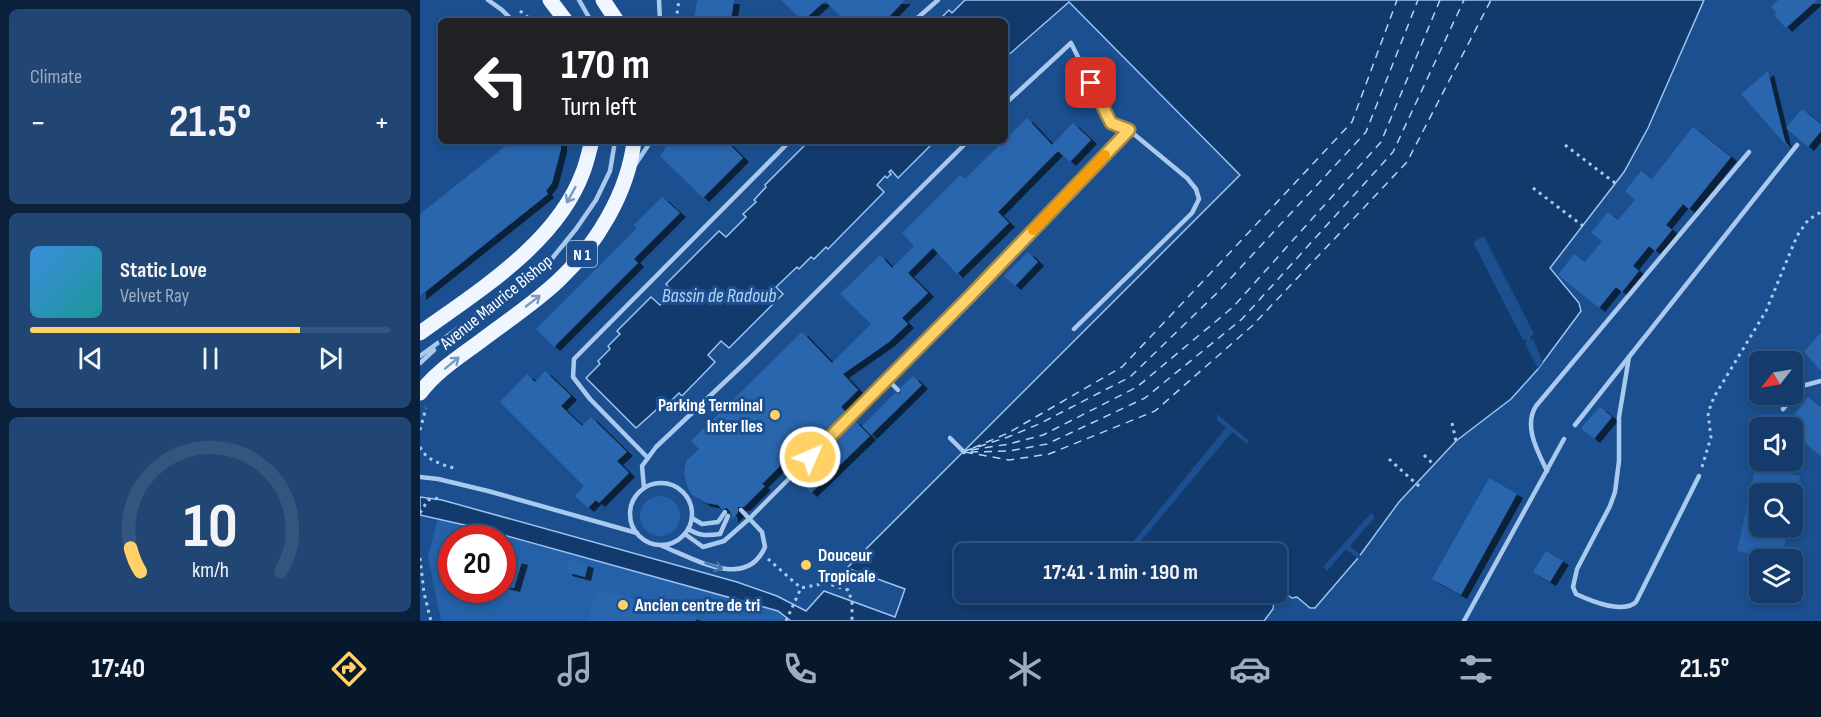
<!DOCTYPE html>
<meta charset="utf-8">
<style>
body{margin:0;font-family:"Sofia Sans Condensed",sans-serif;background:#214673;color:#f1f3f6;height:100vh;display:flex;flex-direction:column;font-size:22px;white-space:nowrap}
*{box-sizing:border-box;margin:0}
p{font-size:20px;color:#9dadc1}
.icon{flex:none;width:33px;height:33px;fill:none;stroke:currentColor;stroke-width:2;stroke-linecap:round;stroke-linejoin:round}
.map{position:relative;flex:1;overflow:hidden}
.panel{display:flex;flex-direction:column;gap:9px;padding:9px;background:#0b203b;width:420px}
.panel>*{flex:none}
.hud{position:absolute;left:18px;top:18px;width:570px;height:126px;border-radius:9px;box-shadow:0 3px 9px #0003,0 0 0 2px #33557e;background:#202124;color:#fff;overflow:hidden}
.needle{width:39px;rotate:239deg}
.fabs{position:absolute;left:1329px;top:351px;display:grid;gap:12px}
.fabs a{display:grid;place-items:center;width:54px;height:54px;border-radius:9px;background:#143b6b;box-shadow:0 3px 9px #0003,0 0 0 2px #33557e;font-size:30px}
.speed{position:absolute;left:18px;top:525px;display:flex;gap:12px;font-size:30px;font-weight:700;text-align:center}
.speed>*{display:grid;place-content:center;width:78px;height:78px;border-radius:50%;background:#143b6b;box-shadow:0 3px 9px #0003,0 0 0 2px #33557e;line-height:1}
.speed .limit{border:9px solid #d22;background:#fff;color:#111}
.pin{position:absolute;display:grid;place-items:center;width:51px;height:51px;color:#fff;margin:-26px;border-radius:12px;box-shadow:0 3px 9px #0006}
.me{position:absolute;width:66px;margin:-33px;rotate:45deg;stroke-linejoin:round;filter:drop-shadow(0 0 4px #0008)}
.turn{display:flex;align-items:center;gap:21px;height:126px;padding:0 24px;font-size:27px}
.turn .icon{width:78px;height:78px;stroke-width:2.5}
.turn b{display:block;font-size:42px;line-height:51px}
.big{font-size:45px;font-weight:700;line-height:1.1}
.panel .tile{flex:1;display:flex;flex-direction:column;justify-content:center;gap:9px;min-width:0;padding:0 21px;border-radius:9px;background:#214673}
.panel .dial{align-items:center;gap:0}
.dial svg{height:156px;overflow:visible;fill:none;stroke:#33557e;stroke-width:7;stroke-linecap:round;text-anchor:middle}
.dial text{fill:#f1f3f6;stroke:none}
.song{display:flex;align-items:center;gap:18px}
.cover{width:72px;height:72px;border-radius:9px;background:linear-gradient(135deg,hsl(210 70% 55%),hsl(180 70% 35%))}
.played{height:6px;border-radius:3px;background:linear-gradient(90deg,#ffd166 75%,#33557e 75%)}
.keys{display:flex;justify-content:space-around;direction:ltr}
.heat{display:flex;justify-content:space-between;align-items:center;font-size:33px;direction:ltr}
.trip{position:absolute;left:534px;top:543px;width:333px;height:60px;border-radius:9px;background:#143b6b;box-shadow:0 3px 9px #0003,0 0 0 2px #33557e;font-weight:700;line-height:60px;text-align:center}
.menu{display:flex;height:96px;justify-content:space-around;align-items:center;background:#08182b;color:#9dadc1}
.menu .icon{width:42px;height:42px}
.menu .active{color:#ffd166}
.menu b{font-size:27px;color:#f1f3f6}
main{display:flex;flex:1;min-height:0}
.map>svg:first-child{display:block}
</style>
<main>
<section class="panel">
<div class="tile"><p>Climate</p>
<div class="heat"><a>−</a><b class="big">21.5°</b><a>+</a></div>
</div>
<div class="tile">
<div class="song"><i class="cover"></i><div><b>Static Love</b><p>Velvet Ray</p></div></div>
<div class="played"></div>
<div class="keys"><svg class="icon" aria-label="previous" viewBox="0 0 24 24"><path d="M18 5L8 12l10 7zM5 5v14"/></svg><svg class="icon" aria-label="pause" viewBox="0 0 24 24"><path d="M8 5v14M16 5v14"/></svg><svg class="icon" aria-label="next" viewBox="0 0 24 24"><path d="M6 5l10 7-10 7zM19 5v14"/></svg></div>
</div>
<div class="tile dial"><svg viewBox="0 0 100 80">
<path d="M14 69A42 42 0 1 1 86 69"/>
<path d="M14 69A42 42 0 0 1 9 57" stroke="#ffd166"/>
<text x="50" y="56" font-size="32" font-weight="700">10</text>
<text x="50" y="72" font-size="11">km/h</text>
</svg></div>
</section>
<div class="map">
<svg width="1401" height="621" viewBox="0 0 1401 621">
<defs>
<filter id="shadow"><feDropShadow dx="6" dy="4" stdDeviation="0" flood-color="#0009"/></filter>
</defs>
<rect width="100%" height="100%" fill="#1b4f8f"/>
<g fill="#2461a8" fill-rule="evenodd">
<polygon points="1336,465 1380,476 1373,510 1372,494 1340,494 1340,526 1369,527 1361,559 1317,551"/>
<circle cx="240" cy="516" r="20"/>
<path d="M18 518 358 611 371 621H21L8 557ZM32 538H82V590H32Z"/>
</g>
<g fill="#123a6d" stroke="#9cc4f0" stroke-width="1.5" fill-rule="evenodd">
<path d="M545 0H1284L1228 128 1204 172 1130 268 1159 303 1161 311 1118 369 1091 399 1036 441 979 502 938 558 895 608H890L877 597 872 598 863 592 854 602 853 609 844 621H371L358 611 58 528 0 515V497L22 500 317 582 357 596 386 611 404 591 475 617 485 589 427 568 820 175 649 2 585 58V21H518L529 10 532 13ZM544 554H856V592H544Z"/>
<polygon points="389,141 515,141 478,178 471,170 469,172 471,174 467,178 465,176 457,185 464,192 408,249 406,247 394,259 391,257 379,269 377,267 356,287 363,294 309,348 301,341 288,355 295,362 262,396 259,393 247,405 244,403 216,428 166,378 180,364 178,361 190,349 188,346 200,334 197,331 231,297 240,305 253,292 246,284 299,231 306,237 326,217 323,214 336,202 334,200 346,187 345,185"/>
</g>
<g fill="#1b4f8f">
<polygon points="1064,236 1114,334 1110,337 1111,340 1113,339 1123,362 1118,369 1105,343 1107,341 1105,339 1103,340 1053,242"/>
<polygon points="797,414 829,441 827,444 812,432 711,553 704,553 806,428 797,420"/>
<polygon points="951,513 955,517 930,546 942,557 940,560 926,549 907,571 903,567"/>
</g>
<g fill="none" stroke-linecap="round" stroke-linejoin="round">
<g stroke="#b5d3f5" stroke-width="1.5" stroke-dasharray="8 6" stroke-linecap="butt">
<polyline points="553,448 588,433 702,367 786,278 932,122 977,0"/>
<polyline points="551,450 589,444 623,435 717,387 813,307 961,142 1020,0"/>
<polyline points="545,451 588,437 619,424 710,377 798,292 946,132 998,0"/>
<polyline points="545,452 589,460 629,454 735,411 832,326 987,162 1071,0"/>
<polyline points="550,452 589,451 627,444 725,398 822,319 973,152 1044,0"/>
</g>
</g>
<g fill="#2a66ad" filter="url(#shadow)">
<polygon points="277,0 314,0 311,21 274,21"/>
<polygon points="361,0 485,0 465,21 425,21 405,1 383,21"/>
<polygon points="1358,0 1397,0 1366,28 1354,15 1357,13 1351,7"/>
<polygon points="1348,71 1354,96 1366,145 1321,94"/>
<polygon points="1382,109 1401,124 1401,131 1388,147 1366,128"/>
<polygon points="607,118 632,145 653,123 671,140 650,162 638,151 623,166 578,212 589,223 537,274 513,248 488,273 508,293 482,318 488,324 469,342 423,374 438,390 421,407 427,413 370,472 362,464 342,484 345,486 324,507 318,507 318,513 312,519 312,514 307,508 302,509 298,505 286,503 272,495 268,488 264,474 266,461 279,449 271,441 382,332 412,363 451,324 420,294 460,255 472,268 494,246 482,233 540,175 545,179"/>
<polygon points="1273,127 1311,157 1269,209 1263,204 1246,225 1252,230 1235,251 1229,246 1213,266 1219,271 1202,292 1196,287 1179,308 1138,275 1154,254 1165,262 1182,241 1171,233 1188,212 1198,220 1215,200 1205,191 1221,171 1232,179"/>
<polygon points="92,141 141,141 141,149 132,183 126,191 128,194 0,296 0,214"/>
<polygon points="250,141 306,141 323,158 283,198 240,156"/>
<polygon points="242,197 260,213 214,259 218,263 134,347 116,329 217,228 214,225"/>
<polygon points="608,252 618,262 595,286 584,276"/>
<polygon points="1401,332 1401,371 1384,352"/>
<polygon points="125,371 151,396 141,406 162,426 171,417 207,452 197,461 209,473 179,503 176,500 168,508 155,496 164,486 80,402 107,374 115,382"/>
<polygon points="493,376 502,385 451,435 442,426 475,393 481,394 481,387"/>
<polygon points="1388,397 1401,407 1401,456 1372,433 1372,428 1365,427"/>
<polygon points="1180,407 1192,417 1174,439 1161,428"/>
<polygon points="434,420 450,436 391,493 376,478"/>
<polygon points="1069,478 1097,494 1041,595 1012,579"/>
<polygon points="1126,551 1143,561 1130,582 1113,572"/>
<polygon points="82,556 102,561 94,588 82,585"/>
<polygon points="150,559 168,564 165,577 146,572"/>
<polygon points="177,589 276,617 276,621 168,621"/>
</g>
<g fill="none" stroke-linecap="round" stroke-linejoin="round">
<g stroke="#a9c9ee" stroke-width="3" stroke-dasharray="3 4.5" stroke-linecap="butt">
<polyline points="100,11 113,21"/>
<polyline points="256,21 259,0"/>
<polyline points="149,145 150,141"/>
<polyline points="1145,145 1195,183"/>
<polyline points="1113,188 1163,226"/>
<polyline points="1032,423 1036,441"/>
<polyline points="0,430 6,408"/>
<path d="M0 447C6 460 20 464 34 468"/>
<polyline points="1004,455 1014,465"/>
<polyline points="969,459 1000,487"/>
<polyline points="1282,467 1291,437 1288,413 1294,397 1346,311 1377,236 1388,220 1401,212"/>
<polyline points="0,513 8,500 19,498"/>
<polyline points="0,558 4,593 11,621"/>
<polyline points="348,559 381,588 406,583 428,590 432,601 432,621"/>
<polyline points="366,621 381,588"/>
</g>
<g stroke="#a9c9ee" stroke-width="4.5">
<polyline points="68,0 82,10 93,21"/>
<polyline points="159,0 171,21"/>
<polyline points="239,0 240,21"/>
<polyline points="494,21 518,0"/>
<polyline points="585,104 651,43 691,123 709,130 767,178 776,189 779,199 772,213 654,329"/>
<polyline points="215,165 231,141"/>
<polyline points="0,356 130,261 156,229 176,200 190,171 195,141"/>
<path d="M1209 357 1199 417V461L1195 492 1190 506 1157 569 1153 587 1156 594C1171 601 1203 614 1216 602L1279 476"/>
<polyline points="0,363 14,350"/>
<polyline points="467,379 478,390"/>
<polyline points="1363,409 1382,386 1401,381"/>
<polyline points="1155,425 1377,145"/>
<polyline points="530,438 544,452"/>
<polyline points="228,458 170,399 153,377 154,359 370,141"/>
<path d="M1127 471C1118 452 1103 426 1116 406L1329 152"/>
<polyline points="0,477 18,479 68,491 217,533"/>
<circle cx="241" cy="514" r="31"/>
<polyline points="224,488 222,466 236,447 329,359 548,141"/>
<polyline points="272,518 282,524 298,522 305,512"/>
<path d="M268 529C280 536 287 536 300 534L308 516"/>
<polyline points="265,534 283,547 304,541 329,519 550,296 709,130"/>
<path d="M242 546C273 558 326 591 345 547L342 532 321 510"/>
<polyline points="1044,621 1144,439"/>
</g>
<g stroke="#f0f6ff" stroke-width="15">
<polyline points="130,0 146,21"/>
<polyline points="183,0 197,21"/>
<path d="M0 333C58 291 137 243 163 172 167 162 169 151 172 141"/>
<path d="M0 393C17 370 44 354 66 337 90 319 117 301 139 280 176 245 208 193 214 141"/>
</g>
</g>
<defs><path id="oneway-shaft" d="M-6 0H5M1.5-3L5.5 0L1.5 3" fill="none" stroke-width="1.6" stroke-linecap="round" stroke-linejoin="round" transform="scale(1.5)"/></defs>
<g stroke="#7b9ac1">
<use href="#oneway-shaft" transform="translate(151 195) rotate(119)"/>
<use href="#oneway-shaft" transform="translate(113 301) rotate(-38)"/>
<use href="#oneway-shaft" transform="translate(32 363) rotate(-39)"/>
</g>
<use stroke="#4674ac" href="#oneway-shaft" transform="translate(294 566) rotate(18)"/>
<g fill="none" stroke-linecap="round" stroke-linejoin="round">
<defs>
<polyline id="route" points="390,457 550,296 709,130 691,123 671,83"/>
</defs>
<use href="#route" stroke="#a68842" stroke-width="15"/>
<use href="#route" stroke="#ffd166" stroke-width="10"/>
<polyline stroke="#f59e0b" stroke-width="10" points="613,230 685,155"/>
</g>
<g fill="#ffd166" stroke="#1b4f8f" stroke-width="2">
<circle cx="355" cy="415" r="6"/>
<circle cx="386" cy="565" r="6"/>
<circle cx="203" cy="605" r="6"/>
</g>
<g text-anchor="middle" stroke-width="6" stroke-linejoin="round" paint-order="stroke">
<rect fill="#1b4f8f" stroke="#bbcadd" stroke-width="1.5" x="147" y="241" width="30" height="26" rx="4.5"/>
<g font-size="16" font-weight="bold" fill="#fff">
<text x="162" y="260">N 1</text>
</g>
<g font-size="18" fill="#fff" stroke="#1b4f8f">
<text transform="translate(76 302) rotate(-39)" y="6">Avenue Maurice Bishop</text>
</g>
<g font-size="18" font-weight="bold" fill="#fff" stroke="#1b4f8f" text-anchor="start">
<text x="343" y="411" text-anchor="end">Parking Terminal<tspan x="343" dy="21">Inter Iles</tspan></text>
<text x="398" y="561">Douceur<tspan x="398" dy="21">Tropicale</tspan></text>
<text x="215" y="611">Ancien centre de tri</text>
</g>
<g font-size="20" font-style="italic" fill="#b5d3f5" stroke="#1b4f8f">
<text x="299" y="302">Bassin de Radoub</text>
</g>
</g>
</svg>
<div class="fabs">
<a><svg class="needle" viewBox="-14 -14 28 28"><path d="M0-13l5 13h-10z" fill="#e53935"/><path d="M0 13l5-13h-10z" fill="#9dadc1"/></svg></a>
<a><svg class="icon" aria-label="sound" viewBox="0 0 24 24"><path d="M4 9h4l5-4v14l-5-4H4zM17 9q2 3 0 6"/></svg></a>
<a><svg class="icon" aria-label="search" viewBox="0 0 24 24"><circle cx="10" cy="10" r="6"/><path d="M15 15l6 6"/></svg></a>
<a><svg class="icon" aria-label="layers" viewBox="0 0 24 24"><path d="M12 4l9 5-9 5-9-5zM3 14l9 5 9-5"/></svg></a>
</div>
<div class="speed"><div class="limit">20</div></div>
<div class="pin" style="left:671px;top:83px;background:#d93025"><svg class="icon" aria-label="arrive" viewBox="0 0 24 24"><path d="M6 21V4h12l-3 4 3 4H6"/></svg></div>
<svg class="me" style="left:390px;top:457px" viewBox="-20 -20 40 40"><circle r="17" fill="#ffd166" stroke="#fff" stroke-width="3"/><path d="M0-11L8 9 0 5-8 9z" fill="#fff"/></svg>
<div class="trip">17:41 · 1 min · 190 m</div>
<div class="hud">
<div class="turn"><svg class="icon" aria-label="left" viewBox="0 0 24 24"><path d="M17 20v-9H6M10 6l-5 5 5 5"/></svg><div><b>170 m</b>Turn left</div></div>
</div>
</div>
</main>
<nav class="menu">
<b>17:40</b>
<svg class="icon active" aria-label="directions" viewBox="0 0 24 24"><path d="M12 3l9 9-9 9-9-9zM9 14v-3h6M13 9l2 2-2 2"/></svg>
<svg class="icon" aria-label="music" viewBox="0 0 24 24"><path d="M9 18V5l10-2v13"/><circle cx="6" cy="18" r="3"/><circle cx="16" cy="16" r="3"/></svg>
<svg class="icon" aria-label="phone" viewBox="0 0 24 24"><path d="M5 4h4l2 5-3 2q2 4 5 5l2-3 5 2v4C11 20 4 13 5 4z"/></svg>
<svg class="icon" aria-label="climate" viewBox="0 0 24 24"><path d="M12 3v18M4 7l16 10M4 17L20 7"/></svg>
<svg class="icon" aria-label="car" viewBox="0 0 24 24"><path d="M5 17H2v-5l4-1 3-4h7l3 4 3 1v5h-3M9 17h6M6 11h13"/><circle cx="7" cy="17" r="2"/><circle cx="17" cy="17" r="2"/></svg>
<svg class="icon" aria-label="filters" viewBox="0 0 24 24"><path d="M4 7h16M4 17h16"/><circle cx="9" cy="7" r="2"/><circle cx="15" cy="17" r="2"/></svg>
<b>21.5°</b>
</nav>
